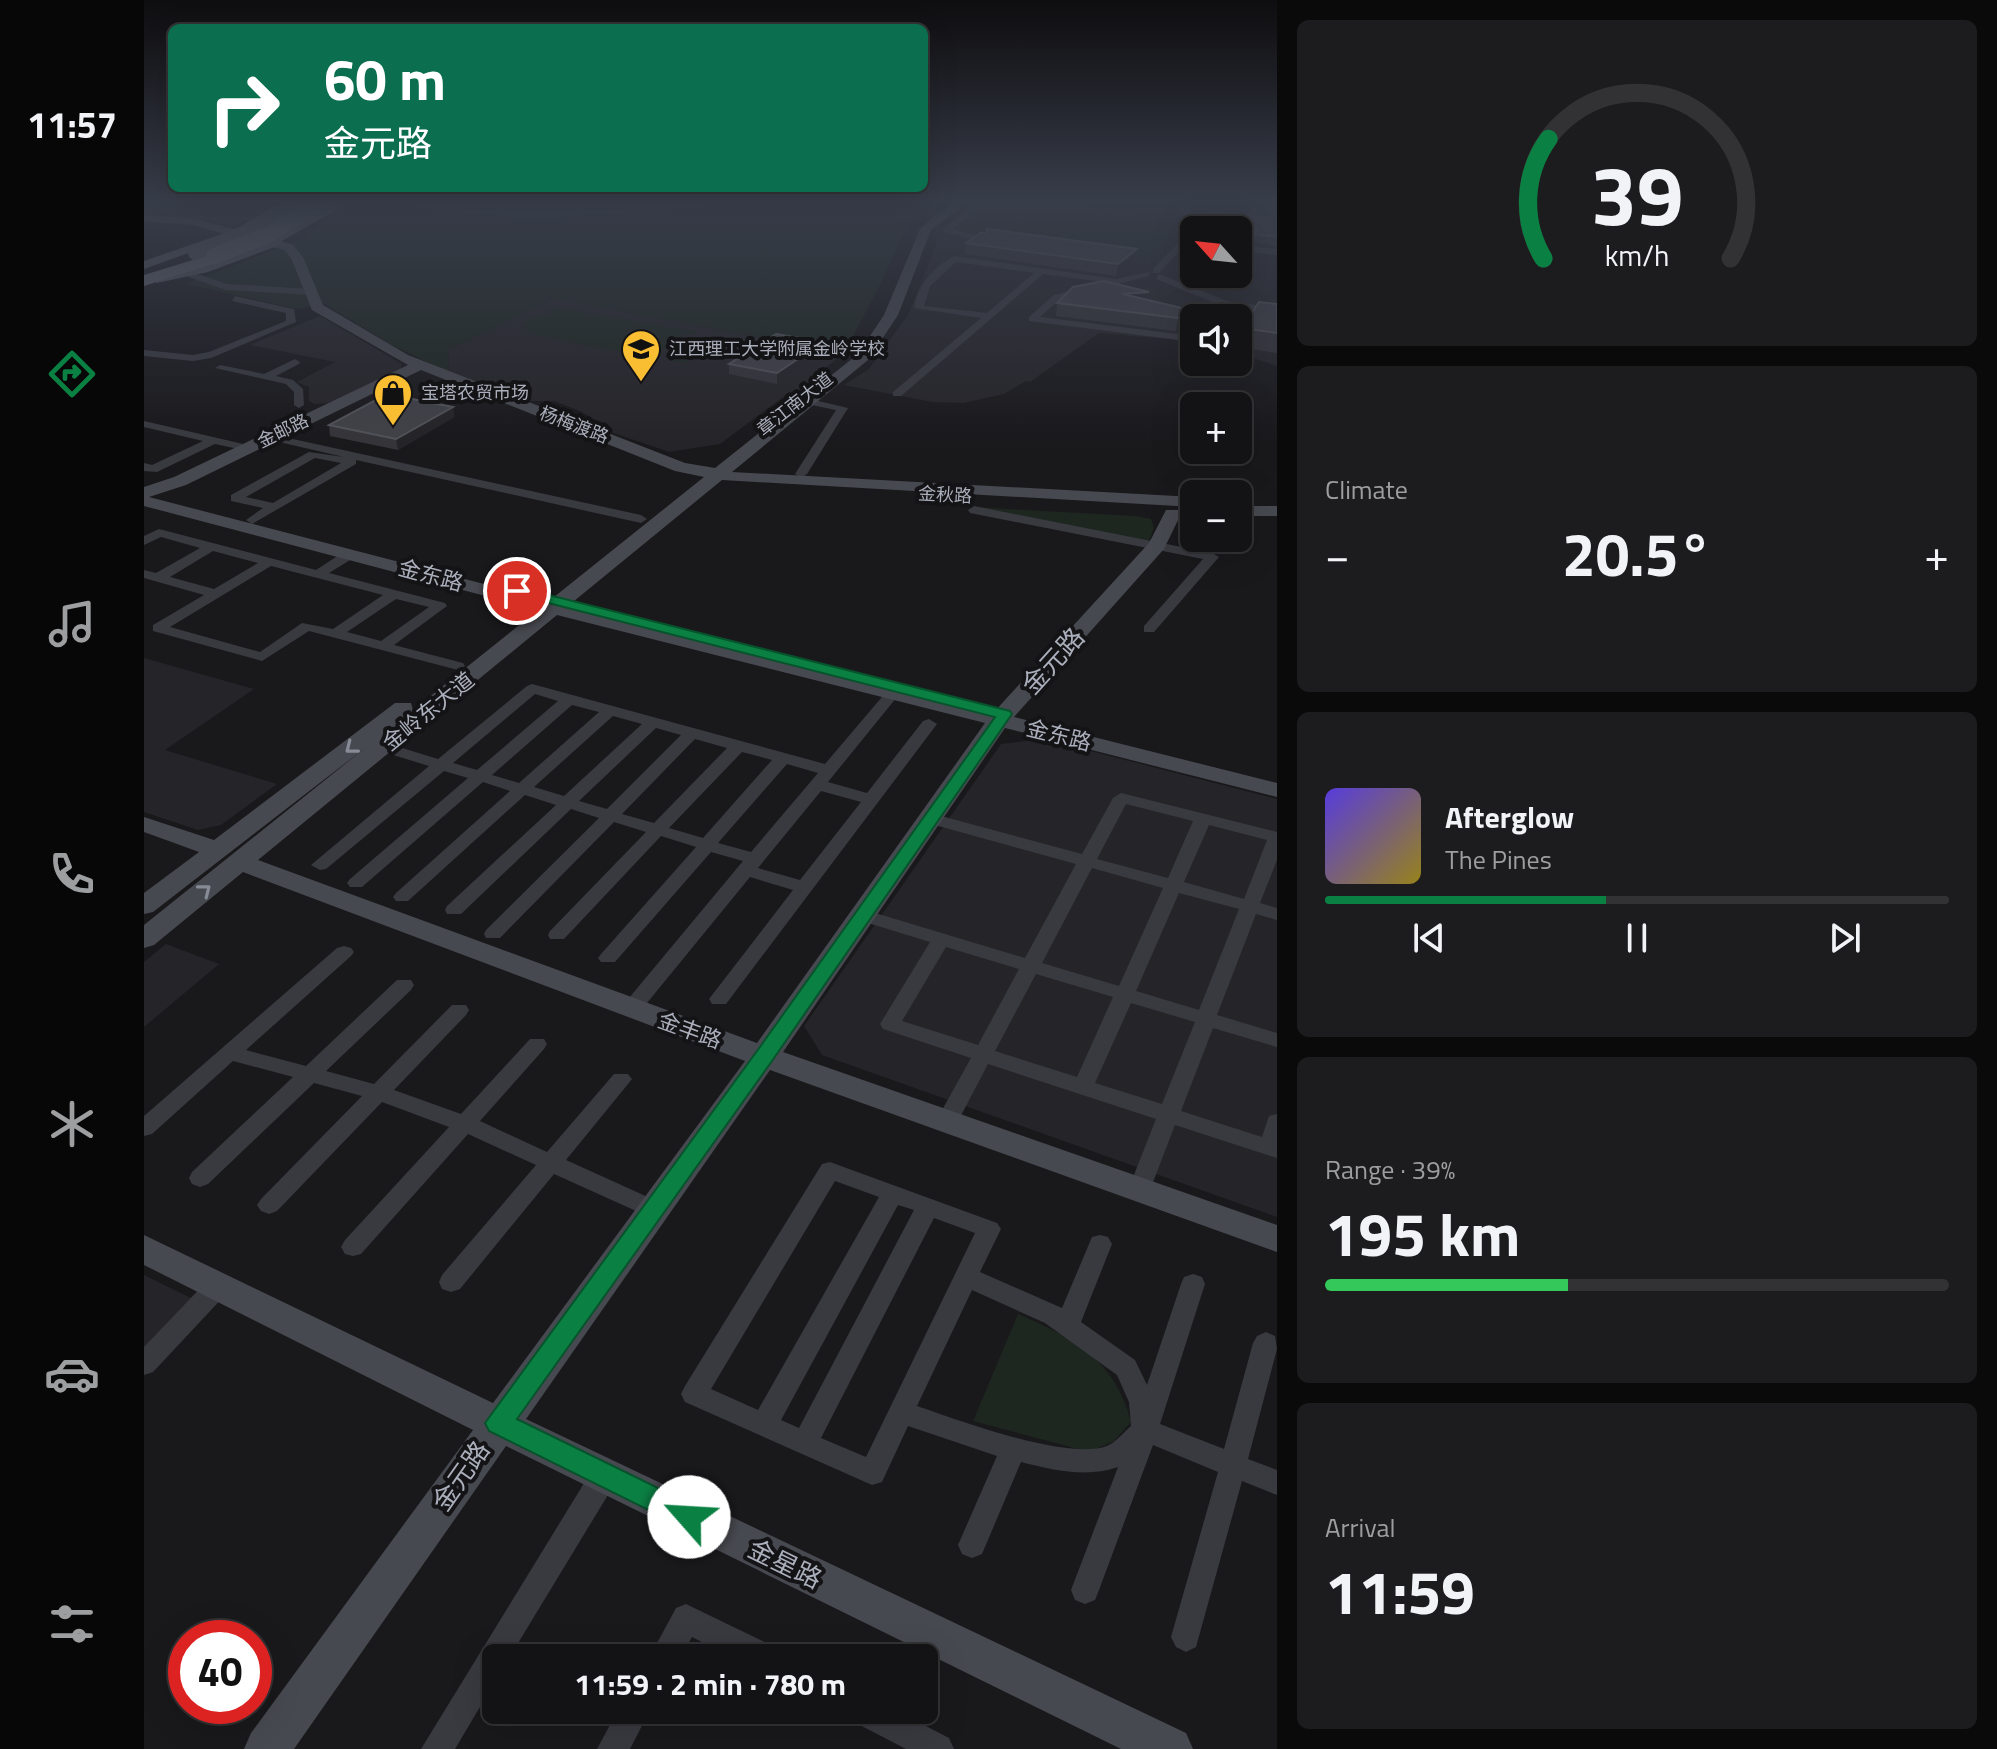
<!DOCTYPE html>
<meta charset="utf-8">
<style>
body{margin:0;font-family:"Titillium Web","Noto Sans SC",sans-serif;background:#1c1b1d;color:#f1f3f6;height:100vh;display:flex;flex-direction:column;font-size:30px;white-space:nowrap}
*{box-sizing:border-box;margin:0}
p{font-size:26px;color:#9d9ea0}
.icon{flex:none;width:44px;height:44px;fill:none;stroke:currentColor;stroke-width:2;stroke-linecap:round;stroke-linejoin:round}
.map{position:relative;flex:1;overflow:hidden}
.details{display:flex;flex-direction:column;gap:20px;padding:20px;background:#0a0a0b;width:720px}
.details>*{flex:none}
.banner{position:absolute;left:24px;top:24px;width:760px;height:168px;border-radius:12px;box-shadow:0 8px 32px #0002,0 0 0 2px #323234;background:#0b6e4f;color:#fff;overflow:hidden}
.needle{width:52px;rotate:297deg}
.controls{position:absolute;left:1036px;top:216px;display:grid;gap:16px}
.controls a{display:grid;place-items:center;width:72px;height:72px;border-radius:12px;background:#131214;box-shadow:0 8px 32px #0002,0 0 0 2px #323234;font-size:40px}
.speed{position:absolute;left:24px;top:1620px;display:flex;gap:16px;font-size:40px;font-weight:700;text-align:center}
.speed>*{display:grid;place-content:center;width:104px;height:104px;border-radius:50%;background:#131214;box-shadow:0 8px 32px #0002,0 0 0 2px #323234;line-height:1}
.speed .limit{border:12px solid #d22;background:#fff;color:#111}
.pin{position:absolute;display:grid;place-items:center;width:68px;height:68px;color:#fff;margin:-34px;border:4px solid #fff;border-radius:50%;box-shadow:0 2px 8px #0007}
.me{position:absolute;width:88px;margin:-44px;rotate:296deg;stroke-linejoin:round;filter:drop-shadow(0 0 6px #0008)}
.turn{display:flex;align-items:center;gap:28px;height:168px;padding:0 24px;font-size:36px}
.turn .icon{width:104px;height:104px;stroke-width:2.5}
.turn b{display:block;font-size:56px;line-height:68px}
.big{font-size:60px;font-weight:700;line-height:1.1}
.details .card{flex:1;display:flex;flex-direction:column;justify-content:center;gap:12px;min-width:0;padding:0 28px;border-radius:12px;background:#1c1b1d}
.details .dial{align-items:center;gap:0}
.dial svg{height:208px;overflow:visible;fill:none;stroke:#323234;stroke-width:7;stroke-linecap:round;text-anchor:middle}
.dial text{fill:#f1f3f6;stroke:none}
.song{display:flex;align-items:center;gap:24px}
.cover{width:96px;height:96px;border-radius:12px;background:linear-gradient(135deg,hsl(250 70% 55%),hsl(50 70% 35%))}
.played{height:8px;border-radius:4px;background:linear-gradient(90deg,#0b8043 45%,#323234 45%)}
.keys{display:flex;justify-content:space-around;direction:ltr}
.heat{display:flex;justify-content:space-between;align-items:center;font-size:44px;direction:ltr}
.charge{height:12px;border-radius:6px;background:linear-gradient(90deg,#34c759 39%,#323234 0)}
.trip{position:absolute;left:338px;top:1644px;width:456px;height:80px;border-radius:12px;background:#131214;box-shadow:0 8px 32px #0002,0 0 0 2px #323234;font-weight:700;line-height:80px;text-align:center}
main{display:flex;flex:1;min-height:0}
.dock{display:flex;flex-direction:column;width:144px;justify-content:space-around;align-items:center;background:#080708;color:#9d9ea0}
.dock .icon{width:56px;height:56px}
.dock .on{color:#0b8043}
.dock b{font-size:36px;color:#f1f3f6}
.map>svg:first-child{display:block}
</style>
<main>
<nav class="dock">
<b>11:57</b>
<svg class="icon on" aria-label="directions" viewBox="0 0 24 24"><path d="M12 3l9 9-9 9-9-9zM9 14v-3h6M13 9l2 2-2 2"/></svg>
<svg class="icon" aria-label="music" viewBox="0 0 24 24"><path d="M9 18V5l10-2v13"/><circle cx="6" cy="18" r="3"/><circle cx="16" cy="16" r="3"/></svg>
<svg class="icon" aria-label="phone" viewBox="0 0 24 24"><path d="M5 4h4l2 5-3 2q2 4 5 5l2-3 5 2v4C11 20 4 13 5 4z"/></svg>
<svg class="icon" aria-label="climate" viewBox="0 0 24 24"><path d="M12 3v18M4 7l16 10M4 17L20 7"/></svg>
<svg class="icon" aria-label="car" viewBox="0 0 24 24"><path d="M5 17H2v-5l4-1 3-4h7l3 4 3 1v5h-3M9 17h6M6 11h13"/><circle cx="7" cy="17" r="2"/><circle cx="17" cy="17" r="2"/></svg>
<svg class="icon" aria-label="filters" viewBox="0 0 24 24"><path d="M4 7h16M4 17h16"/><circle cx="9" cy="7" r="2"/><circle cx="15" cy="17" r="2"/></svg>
</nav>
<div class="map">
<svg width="1133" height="1749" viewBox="0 0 1133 1749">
<rect width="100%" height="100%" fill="#19181b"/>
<g fill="#252428" fill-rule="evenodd">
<path d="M839 201H1133V366L1094 353V318H1050V345L1048 341 955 333 886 382 882 381 860 394 820 403 788 402 700 385 725 369 764 315 792 245 791 227H801ZM1050 230H1094V274H1050Z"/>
<polygon points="410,299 700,353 649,395 643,394 576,444 525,452 452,427 457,423 436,411 410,401 377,401 305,373 304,350"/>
<polygon points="176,316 258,364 255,373 189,403 171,404 165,401 165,387 153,382 191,362 106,345"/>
<polygon points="0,658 110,689 21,750 133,784 77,825 54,830 0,812"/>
<polygon points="900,739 1133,799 1133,1217 678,1055 660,1026 857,744"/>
<polygon points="22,944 75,964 0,1027 0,962"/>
<polygon points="0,1275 49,1299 0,1351"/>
</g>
<g fill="#1e2620">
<polygon points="0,201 135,201 126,209 91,226 58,220 0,216"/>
<polygon points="204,201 388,219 647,201 796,201 771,216 763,226 737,283 700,353 410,299 304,350 305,373 246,344 179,303 155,309 41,284 159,239"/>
<polygon points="844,201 894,201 1038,219 1040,222 1006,259 806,230"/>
<path d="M408 307 555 332 549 335 538 333 539 340C507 367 432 342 393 335L378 328 384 319 409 313 402 310Z"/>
<polygon points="559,336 578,339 541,363 522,360"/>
<polygon points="828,507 993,516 1007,519 1010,528 1005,541"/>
<path d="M874 1314C930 1338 971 1360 987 1422L970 1441 945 1452 829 1421Z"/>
</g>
<polygon fill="#2e3740" points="207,201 647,201 388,219"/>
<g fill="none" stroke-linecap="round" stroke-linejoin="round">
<g fill="#393a40" fill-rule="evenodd">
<polygon points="835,201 844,201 809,229 839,238 839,242 800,232 800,228"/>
<polygon points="1036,201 1045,201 1041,206 1059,222 1056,230 1050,230 1050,236 1015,273 1009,273 1009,269 1048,229 1051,223 1032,206"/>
<polygon points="1094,245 1133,249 1133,255 1094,251"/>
<path d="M810 256 972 279 1005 272V276L916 299 896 317 1050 336V342L885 321V317L910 295 959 282 899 274 757 396H749V392L837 318 770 308C774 285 789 267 810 256ZM812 262 890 273 843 313 780 306 786 286Z"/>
<polygon points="47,272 83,284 167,289 172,292 167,295 82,290 44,277"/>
<polygon points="1015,274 1083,301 1133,308 1133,314 1078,306 1012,279"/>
<polygon points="91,296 150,309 152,322 67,358 49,361 0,356 0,350 49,355 65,352 142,321 142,313 88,301"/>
<polygon points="151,359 156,362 155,364 132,376 149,380 159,389 160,405 155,408 150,405 150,392 142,384 71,368 76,365 120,374"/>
<polygon points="657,397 704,408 663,474 657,478 651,474 692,410 653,402 653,398"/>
<polygon points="0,421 108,446 110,448 104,451 71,444 13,472 0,471 0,463 8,465 59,441 0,427"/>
<path d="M126 434 497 515 503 519 497 523 212 460V464L108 524 102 520 119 508 87 501V495L165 452 200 457 122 439 120 437ZM171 458 197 463 129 503 102 497Z"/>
<polygon points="830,506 1068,553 1075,557 1010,632 1000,632 1000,626 1059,559 826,513 824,510"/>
<path d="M15 529 172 570 201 551H211V557L185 573 301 603 303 606 250 645 319 663 321 666 314 670 165 631 118 661 9 631V625L60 595 0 578V570L12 573 56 548 17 537 0 545V536ZM69 551 114 563 70 589 26 577ZM127 566 239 595 189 629 158 623 116 652 26 627ZM252 599 285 607 237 641 203 632Z"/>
<path d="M388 684 681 764 743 691H753V697L684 782 723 793 779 721 785 719 793 724 582 1004H568L565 999 649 890 606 877 494 1014H480L477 1009 480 1004 599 861 567 852 471 962H457L454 958 457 954 552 847 517 836 420 939H406L404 935 406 931 502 832 470 822 356 938H342L340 934 342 930 455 818 427 809 317 914H303L301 910 303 906 412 805 381 795 264 901H252L249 897 252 893 366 791 339 782 218 887H206L203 883 206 879 324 778 300 771 182 869 176 870 167 865 285 766 233 750 231 747 233 744 239 742 294 759 383 686ZM391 694 414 701 333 770 309 763ZM428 705 455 712 375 783 348 775ZM469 716 498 724 420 796 390 787ZM512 728 537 735 463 809 435 801ZM551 739 583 748 510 823 478 814ZM598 752 628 760 559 838 525 828ZM643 764 674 773 607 852 574 843ZM677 791 717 802 656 880 614 868Z"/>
<path d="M977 793 1133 832V860L1116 903 1133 908V920L1112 914 1073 1015 1133 1033V1047L1069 1028 1037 1111 1118 1137 1125 1116 1133 1114V1158L1031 1125 1006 1190 1003 1196 995 1199 987 1196 984 1190 1012 1119 844 1064 811 1127 803 1129 795 1127 792 1121 827 1058 739 1029 736 1024 786 942 711 919 709 915 718 909 881 958 932 864 780 822 777 818 786 813 938 854 969 798ZM982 804 1049 821 1024 878 953 859ZM1065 825 1123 840 1100 899 1040 882ZM948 868 1019 888 975 986 898 963ZM1035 893 1095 909 1055 1010 992 991ZM802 947 875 969 834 1045 758 1021ZM892 974 969 997 933 1077 851 1051ZM987 1003 1051 1022 1018 1104 951 1083Z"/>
<polygon points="200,946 207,948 210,952 207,956 102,1050 162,1066 253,980 267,980 270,985 267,990 182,1071 230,1084 308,1005 322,1005 325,1010 322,1015 250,1090 317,1114 386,1039 400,1039 403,1044 400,1049 336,1121 403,1152 470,1074 484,1074 488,1079 484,1084 422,1160 517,1203 521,1209 517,1215 509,1218 501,1215 410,1174 316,1289 307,1292 298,1289 295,1282 298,1275 392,1165 324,1134 217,1254 209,1256 201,1254 197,1247 201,1240 305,1127 238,1102 133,1211 125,1214 117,1211 113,1205 117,1199 218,1096 170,1083 64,1184 56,1187 48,1184 45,1178 48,1172 149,1077 89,1061 8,1134 0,1136 0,1116 193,948"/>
<path d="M686 1162 853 1223 857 1229 836 1272 918 1308 948 1237 956 1235 964 1237 968 1244 937 1322 991 1360 1003 1385 1037 1284 1040 1277 1049 1274 1058 1277 1061 1284 1016 1424 1080 1449 1109 1343 1113 1336 1122 1332 1131 1336 1133 1349 1104 1459 1133 1470V1495L1098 1481 1052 1647 1042 1652 1032 1647 1027 1637 1074 1472 1009 1445 955 1590 951 1600 941 1604 931 1600 927 1590 974 1467C943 1478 908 1470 877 1462L838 1554 828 1558 818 1554 814 1545 853 1456 764 1426 738 1482 728 1485 541 1402 537 1394 541 1386 678 1164ZM691 1181 735 1197 614 1410 567 1389ZM754 1205 770 1210 655 1428 637 1420ZM790 1218 831 1233 722 1457 677 1438ZM828 1290 901 1323 973 1375 985 1402 987 1426C980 1432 972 1442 963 1446 923 1461 814 1420 773 1406Z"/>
<polygon points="74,1276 83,1279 86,1286 83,1293 9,1372 0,1375 0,1347 65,1279"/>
<polygon points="460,1464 470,1467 474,1476 470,1485 365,1658 352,1658 352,1680 311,1749 277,1749 450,1467"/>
<polygon points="542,1604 631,1647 635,1658 589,1658 548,1637 536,1658 505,1658 532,1608"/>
<polygon points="474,1710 506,1710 486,1749 453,1749"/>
<polygon points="704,1710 751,1710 805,1738 810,1749 762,1749 708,1721"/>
</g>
<g fill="#474950" fill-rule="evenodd">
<path d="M811 201H825L787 230 754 315 724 360 588 472 1050 497V507L578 480 424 606 850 712 1005 543 1022 510H1034L1037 514 1020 549 870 717 1133 783V797L861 728 639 1052 1133 1225V1252L626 1070 382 1419 1042 1733 1049 1749H977L362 1446 150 1749H100L107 1733 329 1430 0 1265V1235L349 1403 601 1061 99 872 10 945 0 948V925L221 748 9 912 0 914V893L55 852 0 832V817L70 840 251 703H267L269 710 394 610 0 506V487L30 477 264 365 168 310 147 258 140 250 48 225 0 221V215L48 218 148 244 159 257 179 305 264 355 541 463 571 468 714 354 740 315 776 229 794 212ZM277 370 531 471 560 477 405 601 5 497 42 485ZM413 615 841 723 613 1043 114 860Z"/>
<rect x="1094" y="506" width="39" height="10"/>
</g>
<g fill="#55575f" fill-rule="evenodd">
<polygon points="75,235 86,238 0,269 0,261"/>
<polygon points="131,238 138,242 136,245 64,272 13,283 6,279 55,266"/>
</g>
<polygon fill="#656871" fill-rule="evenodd" points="75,252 83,257 81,260 0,286 0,275"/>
<defs>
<polyline id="rail" points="1035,215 1048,225 1043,232"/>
</defs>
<use href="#rail" stroke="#4c4e55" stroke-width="3"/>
<use href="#rail" stroke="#141316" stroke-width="2" stroke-dasharray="7" stroke-linecap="butt"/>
<g stroke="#55575f" stroke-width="14">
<polyline points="122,242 194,201"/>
<polyline points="51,253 99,233 152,201"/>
</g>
<polyline stroke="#656871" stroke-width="16" points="70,256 124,235 180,201"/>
</g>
<g fill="#353439">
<polygon points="1133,201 1133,246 1108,242 1109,237 1094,238 1094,230"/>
<polygon points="822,243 991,261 972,276 821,254"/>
<polygon points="1005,292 1004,300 1040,322 1032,331 912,316 913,303"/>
<polygon points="1133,304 1133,353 1094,347 1098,328"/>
<polygon points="678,352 633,384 585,374 585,364"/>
<polygon points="309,407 310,417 254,450 186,436 185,425"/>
</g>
<g fill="#242327">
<polygon points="1114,228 1110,234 1109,237 1094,238 1094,230"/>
<polygon points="993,249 991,261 972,276 974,264"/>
<polygon points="1005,292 1003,304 979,294"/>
<polygon points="1042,309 1040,322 1032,331 1034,318"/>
<polygon points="679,342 678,352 633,384 633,373"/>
<polygon points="309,407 310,417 254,450 252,439"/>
</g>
<g fill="#414147" stroke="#525359" stroke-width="2">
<polygon points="1118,201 1133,201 1133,237 1110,234 1114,228 1088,230"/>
<polygon points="843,229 993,249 974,264 822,243 836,233 842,233"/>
<polygon points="960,281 1005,292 979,294 1042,309 1034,318 913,303 929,287"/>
<polygon points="1115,302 1133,304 1133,333 1098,328"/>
<polygon points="632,334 679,342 633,373 585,364"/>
<polygon points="243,394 309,407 252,439 185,425"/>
</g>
<defs><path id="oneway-chevron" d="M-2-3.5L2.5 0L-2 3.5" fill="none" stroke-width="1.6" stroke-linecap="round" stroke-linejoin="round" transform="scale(2)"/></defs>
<g stroke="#878b96">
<use href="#oneway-chevron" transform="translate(207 748) rotate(142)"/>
<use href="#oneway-chevron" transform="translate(61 890) rotate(-38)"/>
</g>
<linearGradient id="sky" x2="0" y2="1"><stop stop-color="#0e0d0f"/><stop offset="0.45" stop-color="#383d4a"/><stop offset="1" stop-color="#383d4a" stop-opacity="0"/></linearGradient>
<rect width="1133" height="446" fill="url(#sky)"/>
<polygon fill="#0b8043" stroke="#07532c" stroke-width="2" points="373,587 866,711 868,714 628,1061 373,1419 555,1508 559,1517 555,1526 545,1530 345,1431 341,1423 613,1051 851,717 369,594 366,591"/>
<defs>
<symbol id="school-pin" viewBox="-11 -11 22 30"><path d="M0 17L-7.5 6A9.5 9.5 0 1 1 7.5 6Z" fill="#fabe32" stroke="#141316"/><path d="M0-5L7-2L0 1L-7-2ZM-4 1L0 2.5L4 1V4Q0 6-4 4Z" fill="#111"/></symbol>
<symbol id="shop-pin" viewBox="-11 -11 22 30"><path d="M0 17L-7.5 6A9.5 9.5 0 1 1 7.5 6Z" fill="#fabe32" stroke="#141316"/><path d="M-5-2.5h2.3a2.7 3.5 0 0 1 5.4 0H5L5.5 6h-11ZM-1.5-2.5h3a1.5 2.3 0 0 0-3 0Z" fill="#111"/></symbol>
</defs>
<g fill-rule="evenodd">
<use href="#school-pin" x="475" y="327" width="44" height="60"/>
<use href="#shop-pin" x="227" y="371" width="44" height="60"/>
</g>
<g text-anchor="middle" stroke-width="8" stroke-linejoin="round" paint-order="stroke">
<g font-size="18" fill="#aaafbb" stroke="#141316" text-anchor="start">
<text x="525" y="355">江西理工大学附属金岭学校</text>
<text x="277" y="399">宝塔农贸市场</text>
</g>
<g font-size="18" fill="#aaafbb" stroke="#141316">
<text transform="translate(651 404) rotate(-38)" y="6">章江南大道</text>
<text transform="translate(430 425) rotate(21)" y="6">杨梅渡路</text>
<text transform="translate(139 431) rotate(-26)" y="6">金邮路</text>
<text transform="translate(801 495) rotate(3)" y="6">金秋路</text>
</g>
<g font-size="22" fill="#aaafbb" stroke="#141316">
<text transform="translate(287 575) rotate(15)" y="8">金东路</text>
<text transform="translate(284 711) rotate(-39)" y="8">金岭东大道</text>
<text transform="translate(915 735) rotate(14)" y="8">金东路</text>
<text transform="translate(546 1030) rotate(20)" y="8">金丰路</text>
</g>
<g font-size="26" fill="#aaafbb" stroke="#141316">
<text transform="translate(909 661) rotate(-48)" y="9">金元路</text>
<text transform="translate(317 1476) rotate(-55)" y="9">金元路</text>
<text transform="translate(641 1564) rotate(26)" y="9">金星路</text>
</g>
</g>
</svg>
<div class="controls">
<a><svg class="needle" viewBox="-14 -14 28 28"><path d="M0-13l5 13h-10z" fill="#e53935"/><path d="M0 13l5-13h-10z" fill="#9d9ea0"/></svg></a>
<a><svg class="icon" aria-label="sound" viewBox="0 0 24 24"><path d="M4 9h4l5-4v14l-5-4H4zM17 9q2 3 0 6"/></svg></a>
<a>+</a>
<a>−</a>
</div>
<div class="speed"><div class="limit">40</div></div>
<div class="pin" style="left:373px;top:591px;background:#d93025"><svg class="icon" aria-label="arrive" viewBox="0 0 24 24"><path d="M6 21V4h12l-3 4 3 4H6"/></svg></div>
<svg class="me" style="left:545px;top:1517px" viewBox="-20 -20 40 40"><circle r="19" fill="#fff"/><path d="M0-13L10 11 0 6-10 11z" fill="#0b8043"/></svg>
<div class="trip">11:59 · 2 min · 780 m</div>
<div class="banner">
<div class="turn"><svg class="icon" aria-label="right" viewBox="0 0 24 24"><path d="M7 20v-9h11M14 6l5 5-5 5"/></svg><div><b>60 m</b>金元路</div></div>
</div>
</div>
<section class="details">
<div class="card dial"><svg viewBox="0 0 100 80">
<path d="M14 69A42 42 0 1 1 86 69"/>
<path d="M14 69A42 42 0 0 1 16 23" stroke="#0b8043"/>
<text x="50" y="56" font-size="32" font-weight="700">39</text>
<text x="50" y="72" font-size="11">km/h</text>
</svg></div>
<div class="card"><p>Climate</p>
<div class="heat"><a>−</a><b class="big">20.5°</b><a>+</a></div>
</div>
<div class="card">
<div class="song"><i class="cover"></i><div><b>Afterglow</b><p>The Pines</p></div></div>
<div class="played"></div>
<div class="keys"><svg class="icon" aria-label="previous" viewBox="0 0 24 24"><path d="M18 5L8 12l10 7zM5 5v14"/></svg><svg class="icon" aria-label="pause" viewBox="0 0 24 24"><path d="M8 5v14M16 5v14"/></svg><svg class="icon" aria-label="next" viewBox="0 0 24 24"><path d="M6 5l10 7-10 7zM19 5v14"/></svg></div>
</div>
<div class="card"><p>Range · 39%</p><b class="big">195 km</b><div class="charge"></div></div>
<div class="card"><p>Arrival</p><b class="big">11:59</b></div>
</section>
</main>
